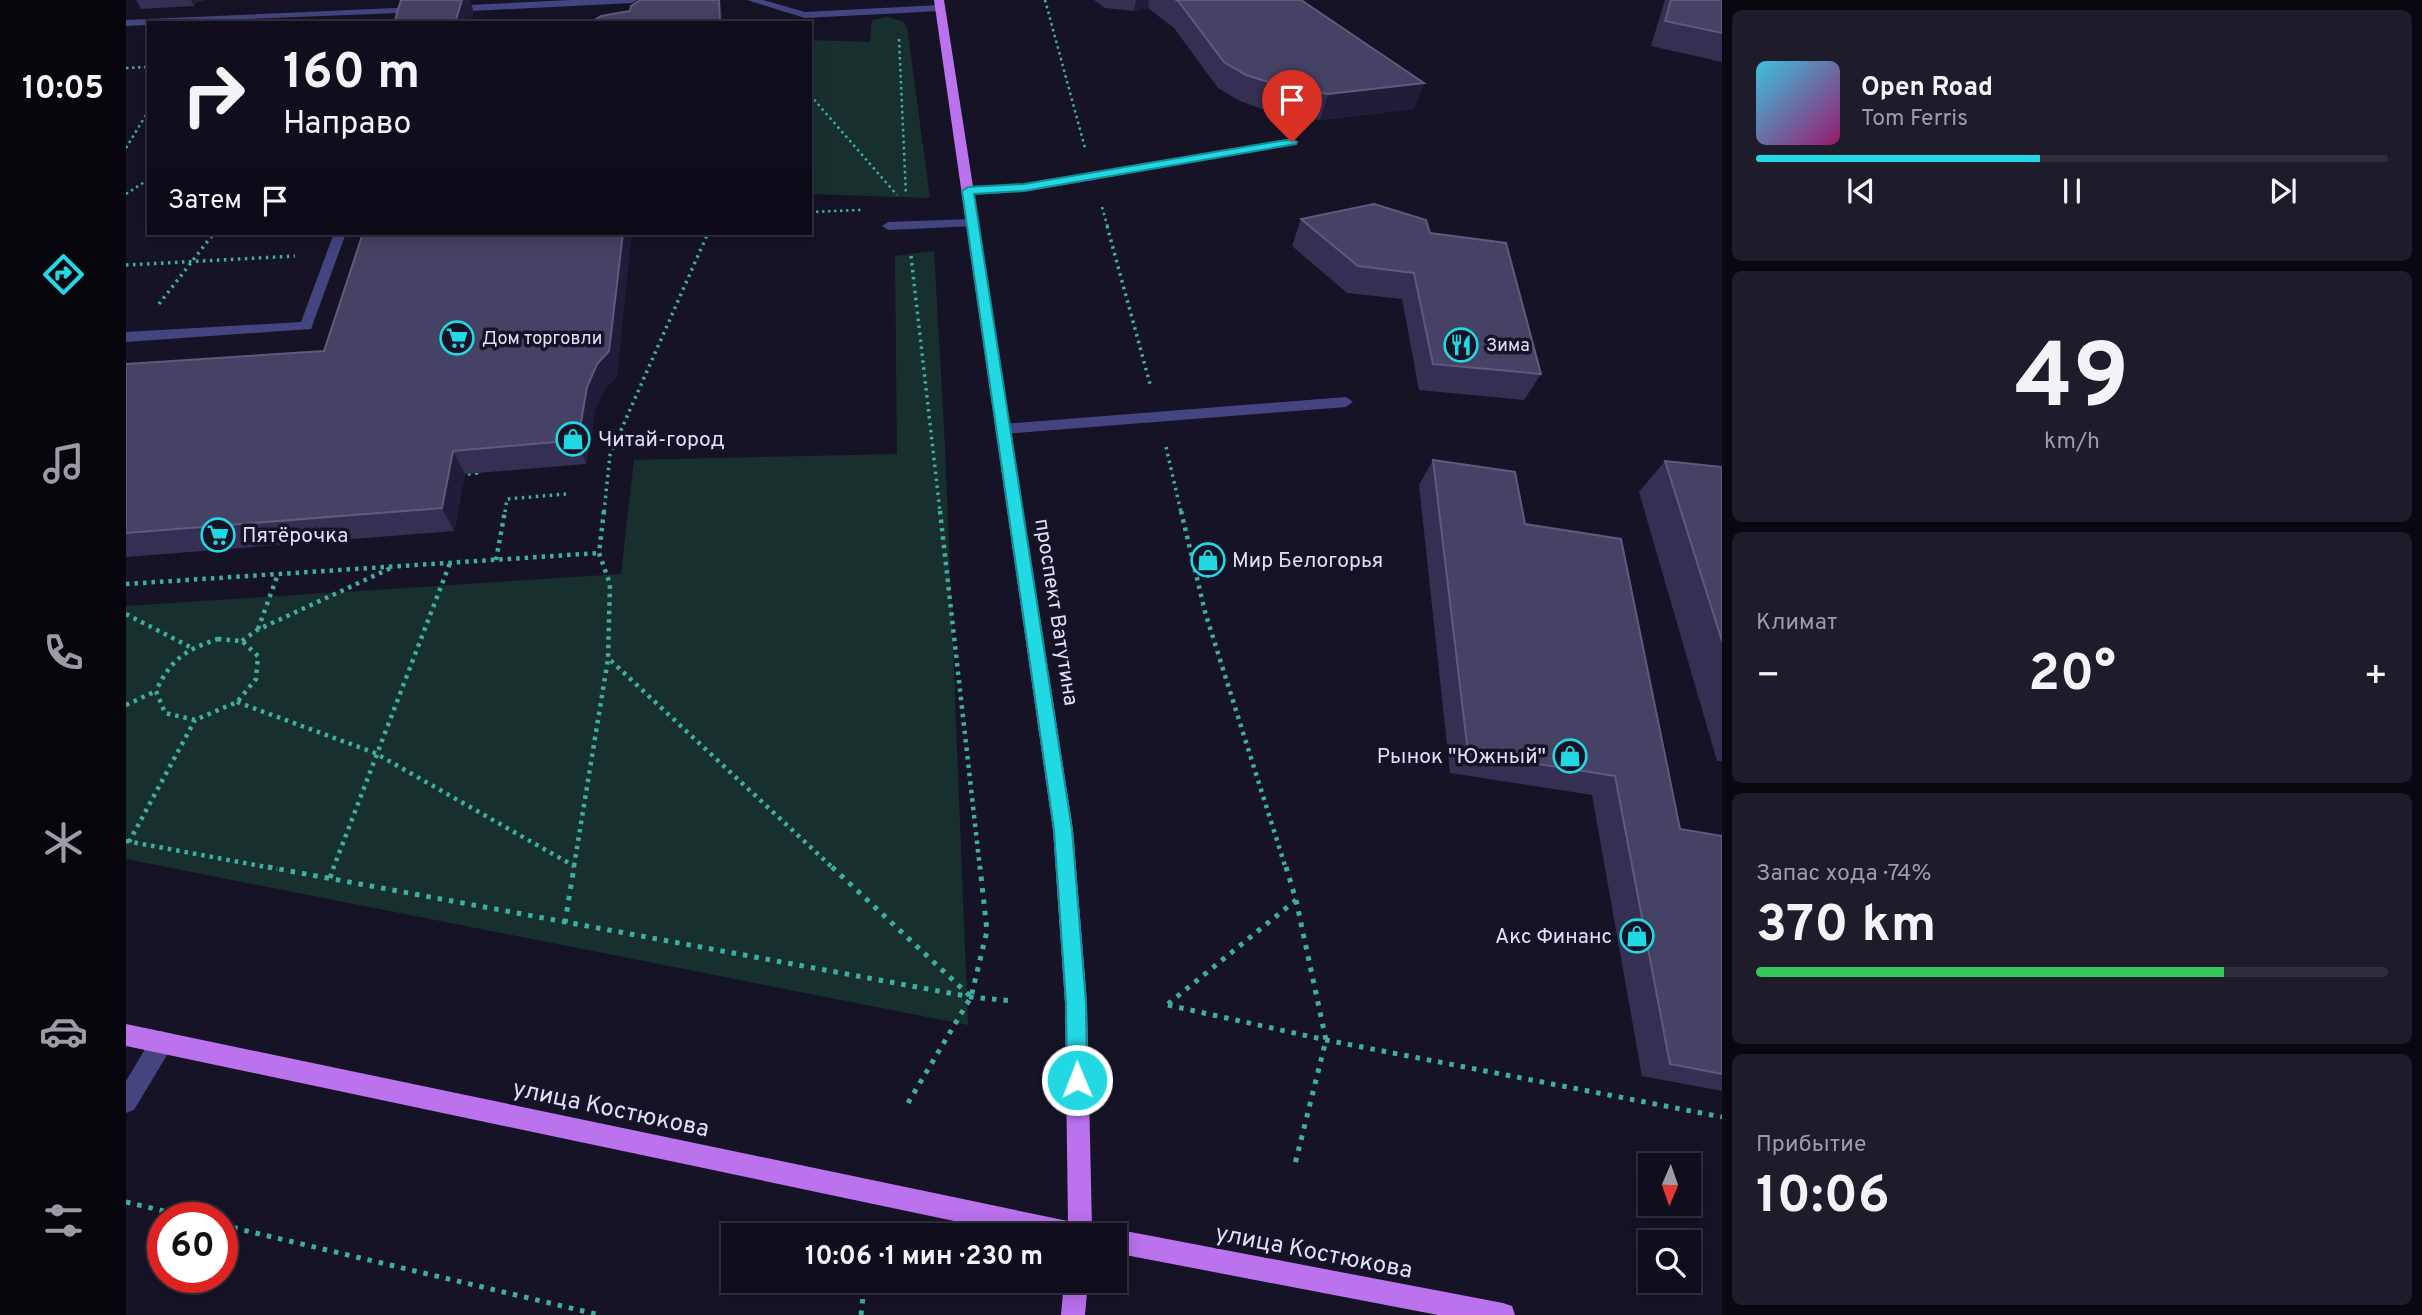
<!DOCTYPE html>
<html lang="ru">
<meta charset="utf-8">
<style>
body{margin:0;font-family:Overpass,sans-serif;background:#1e1c2a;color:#f1f3f6;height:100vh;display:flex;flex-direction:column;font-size:26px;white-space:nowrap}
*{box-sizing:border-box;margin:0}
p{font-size:23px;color:#9c9ca4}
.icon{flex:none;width:38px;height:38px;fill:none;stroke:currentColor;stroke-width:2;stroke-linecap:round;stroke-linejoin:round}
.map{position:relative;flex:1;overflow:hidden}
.side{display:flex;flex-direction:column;gap:10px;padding:10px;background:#090810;width:700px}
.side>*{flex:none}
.hud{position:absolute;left:21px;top:21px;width:665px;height:214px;border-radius:0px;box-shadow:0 4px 18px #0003,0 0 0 2px #302e3b;background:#100e1d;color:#f1f3f6;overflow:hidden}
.needle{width:46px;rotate:182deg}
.controls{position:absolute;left:1512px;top:1153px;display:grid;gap:14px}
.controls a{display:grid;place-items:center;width:63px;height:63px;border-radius:0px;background:#100e1d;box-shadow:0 4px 18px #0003,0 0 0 2px #302e3b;font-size:35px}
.speed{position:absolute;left:21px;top:1202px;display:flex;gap:14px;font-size:35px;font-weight:700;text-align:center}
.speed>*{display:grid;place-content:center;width:91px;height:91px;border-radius:50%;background:#100e1d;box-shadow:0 4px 18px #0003,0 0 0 2px #302e3b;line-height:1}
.speed .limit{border:10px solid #d22;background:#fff;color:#111}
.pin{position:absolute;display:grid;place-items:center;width:60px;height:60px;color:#fff;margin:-72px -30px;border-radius:50% 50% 50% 0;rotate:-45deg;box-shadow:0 0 7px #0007}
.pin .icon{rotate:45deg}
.me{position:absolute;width:77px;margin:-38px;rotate:359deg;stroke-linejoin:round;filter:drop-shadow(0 0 5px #0008)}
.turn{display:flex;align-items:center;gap:24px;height:147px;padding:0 21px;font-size:32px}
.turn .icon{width:91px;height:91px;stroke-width:2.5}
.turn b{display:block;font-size:49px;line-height:60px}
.then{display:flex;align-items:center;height:66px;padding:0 21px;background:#0003;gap:14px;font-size:26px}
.big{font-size:52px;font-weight:700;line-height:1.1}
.side .tile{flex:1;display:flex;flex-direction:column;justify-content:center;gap:10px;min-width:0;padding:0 24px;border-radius:10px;background:#1e1c2a}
.side .dial{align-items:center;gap:0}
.dial b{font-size:91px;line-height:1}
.song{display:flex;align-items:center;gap:21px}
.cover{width:84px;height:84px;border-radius:10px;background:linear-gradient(135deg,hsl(190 70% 55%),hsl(320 70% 35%))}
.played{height:7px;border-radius:4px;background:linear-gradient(90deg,#22d8e3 45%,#302e3b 45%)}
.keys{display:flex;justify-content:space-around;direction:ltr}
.heat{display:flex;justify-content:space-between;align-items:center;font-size:38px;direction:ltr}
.charge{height:10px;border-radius:5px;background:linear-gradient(90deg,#34c759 74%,#302e3b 0)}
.trip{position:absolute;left:595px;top:1223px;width:406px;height:70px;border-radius:0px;background:#100e1d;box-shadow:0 4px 18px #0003,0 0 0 2px #302e3b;font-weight:700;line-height:70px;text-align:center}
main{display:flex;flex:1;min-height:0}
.dock{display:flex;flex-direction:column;width:126px;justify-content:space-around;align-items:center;background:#06060c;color:#9c9ca4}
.dock .icon{width:49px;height:49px}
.dock .active{color:#22d8e3}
.dock b{font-size:32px;color:#f1f3f6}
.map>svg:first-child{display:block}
</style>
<main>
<nav class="dock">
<b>10:05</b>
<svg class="icon active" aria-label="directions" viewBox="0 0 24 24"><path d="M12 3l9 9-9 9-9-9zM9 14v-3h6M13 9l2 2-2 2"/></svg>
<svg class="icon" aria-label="music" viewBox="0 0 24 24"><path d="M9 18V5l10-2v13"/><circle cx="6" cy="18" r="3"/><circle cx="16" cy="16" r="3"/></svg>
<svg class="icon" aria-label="phone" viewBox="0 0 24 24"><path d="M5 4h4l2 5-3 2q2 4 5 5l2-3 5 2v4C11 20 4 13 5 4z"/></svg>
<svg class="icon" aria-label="climate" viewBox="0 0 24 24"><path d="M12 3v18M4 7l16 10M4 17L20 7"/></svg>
<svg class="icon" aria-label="car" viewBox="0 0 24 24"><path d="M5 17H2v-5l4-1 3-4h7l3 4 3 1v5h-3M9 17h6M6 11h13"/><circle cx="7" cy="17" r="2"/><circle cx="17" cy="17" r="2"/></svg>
<svg class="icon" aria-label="filters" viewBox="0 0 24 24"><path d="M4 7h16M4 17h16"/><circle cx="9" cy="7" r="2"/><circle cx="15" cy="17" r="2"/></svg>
</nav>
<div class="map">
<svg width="1596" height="1315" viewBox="0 0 1596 1315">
<rect width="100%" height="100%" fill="#161327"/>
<g fill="#17302e">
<polygon points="760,17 776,21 781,27 804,198 684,194 684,40 744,42 746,20"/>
<polygon points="808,251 819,447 842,1025 0,859 0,606 495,574 508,460 771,454 769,256"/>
</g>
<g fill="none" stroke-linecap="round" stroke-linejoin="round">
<g stroke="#40ada1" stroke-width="2.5" stroke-dasharray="2.5 3.5" stroke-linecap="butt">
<polyline points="919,0 959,148"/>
<polyline points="773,39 780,195"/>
<polyline points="0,68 23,67"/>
<polyline points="684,95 771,195"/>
<polyline points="0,148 23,110"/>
<polyline points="0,194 23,179"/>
<polyline points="976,207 982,228"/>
<polyline points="684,212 735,210"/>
</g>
<g stroke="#40ada1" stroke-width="3.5" stroke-dasharray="2.5 4.5" stroke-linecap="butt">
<polyline points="981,226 1024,384"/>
<polyline points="502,235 536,233"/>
<polyline points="785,256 814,512"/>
<polyline points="0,265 169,256"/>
<polyline points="33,304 88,233"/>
<polyline points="1040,447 1055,512"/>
<polyline points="335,475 351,473 352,470"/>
<polyline points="379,512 381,499 440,494"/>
<polyline points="478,512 484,455 582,233"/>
</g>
<g stroke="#40ada1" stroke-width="4.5" stroke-dasharray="3.5 5" stroke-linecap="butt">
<polyline points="478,511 473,553 484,584 482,658 708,869"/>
<polyline points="814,511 854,869"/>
<polyline points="1055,511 1079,612 1160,869"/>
<polyline points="370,560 379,511"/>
<polyline points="0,584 473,553"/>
<polyline points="0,614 66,648"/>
<polyline points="132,629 152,574"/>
<path d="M92 639 116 641 132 656 130 679 111 702 69 720 39 713 30 691C45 659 59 650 92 639Z"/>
<polyline points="116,641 131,630 265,568"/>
<polyline points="111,702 249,753 448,866 448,869"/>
<polyline points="0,705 30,691"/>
<polyline points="0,841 151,869"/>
<polyline points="3,842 69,720"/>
<polyline points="448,866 482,659"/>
<polyline points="207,869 324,563"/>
</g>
<g stroke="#40ada1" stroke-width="5" stroke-dasharray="4.5 7" stroke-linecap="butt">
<polyline points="142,867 845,997 888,1001"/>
<polyline points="706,867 844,996"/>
<polyline points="1160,867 1170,900 1200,1040 1168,1168"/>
<polyline points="204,878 208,867"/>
<polyline points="439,923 448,867"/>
<polyline points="1042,1004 1170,900"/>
<polyline points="1042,1005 1200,1040 1596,1117"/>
<polyline points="782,1103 845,997 861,931 854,867"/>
<polyline points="0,1202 67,1218"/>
<polyline points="96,1225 474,1315"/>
<polyline points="735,1315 738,1288"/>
</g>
<g fill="#444580" fill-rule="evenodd">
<polygon points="445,0 511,0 506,3 324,12 319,9 324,6"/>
<polygon points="621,0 637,0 679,12 814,5 819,8 814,11 679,18"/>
<polygon points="293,7 297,8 297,12 23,23 23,25 0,26 0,20"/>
<polygon points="1166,138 1172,142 1170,144 898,192 842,195 836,191 842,187 898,184"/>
<polygon points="846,219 850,220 850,226 762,230 756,226 762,222"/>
<polygon points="208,233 220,233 185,329 0,342 0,332 175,322"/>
<polygon points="1220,397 1227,402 1220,407 877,434 870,429 877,424"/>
<polygon points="36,1031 44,1034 47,1042 44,1050 8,1110 0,1113 0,1081 28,1034"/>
</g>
<g fill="#ba72ed" fill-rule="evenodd">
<polygon points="808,0 818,0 947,830 961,1003 966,1227 970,1236 899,1236 0,1046 0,1024 942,1221 939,1003 927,830"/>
<polygon points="989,1229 1377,1303 1386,1306 1389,1315 1312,1315 989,1253 989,1236 979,1236"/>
<polygon points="938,1281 962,1281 959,1315 935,1315"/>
</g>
</g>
<g fill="#342f53">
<polygon points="10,0 80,0 71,1 68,6 15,9"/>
<polygon points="968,0 1175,0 1298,83 1288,109 1194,120 1144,112 1114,101 1092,88 1048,28 1022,8 1008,11 979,8"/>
<polygon points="1539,0 1596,0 1596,62 1525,46"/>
<polygon points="1175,219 1304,233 1415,374 1398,400 1293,390 1276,299 1221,293 1166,246"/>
<polygon points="198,351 491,376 479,388 469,411 460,464 339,474 328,531 0,557 0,364"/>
<polygon points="1307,460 1399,524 1554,829 1596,836 1596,1091 1516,1076 1466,795 1324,773 1293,485"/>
<polygon points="1539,461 1596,467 1596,761 1591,761 1513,492"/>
</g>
<g fill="#201c3a">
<polygon points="65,0 71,0 68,6"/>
<polygon points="336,0 344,0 348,12 345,23 329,23"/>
<polygon points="593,0 595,0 597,23 594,23"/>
<polygon points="1010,0 1023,0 1022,8 1008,11"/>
<polygon points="1298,83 1288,109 1194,120 1202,94"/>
<polygon points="497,233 506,233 491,376 479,388 469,411 460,464 452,440 461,387"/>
<polygon points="327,451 339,474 328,531 316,508"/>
</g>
<g fill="#464265" stroke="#5e5a7c" stroke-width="2">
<polygon points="275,0 336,0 329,23 268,23"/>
<polygon points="514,0 593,0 594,23 464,23 475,16 504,11 505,6"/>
<polygon points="1050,0 1175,0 1298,83 1202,94 1152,85 1120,75 1098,62 1053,2"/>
<polygon points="1545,0 1596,0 1596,33 1539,21"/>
<polygon points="1248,204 1300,220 1304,233 1380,243 1415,374 1307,364 1288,273 1232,266 1175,219"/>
<polygon points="237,233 497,233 483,351 471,364 461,387 452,440 327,451 316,508 0,533 0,364 198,351"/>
<polygon points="1307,460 1389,472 1399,524 1495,539 1554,829 1596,836 1596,1074 1544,1064 1489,776 1342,753"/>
<polygon points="1539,461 1596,467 1596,641"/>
</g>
<polygon fill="#22d8e3" stroke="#168c94" stroke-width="2" points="1166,139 1171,142 1170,144 898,191 848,194 946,830 960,1003 961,1080 958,1087 951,1090 944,1087 941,1080 940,1003 928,830 836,191 842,187 898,184"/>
<defs>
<symbol id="supermarket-ring" viewBox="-11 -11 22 22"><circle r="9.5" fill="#161327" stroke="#22d8e3" stroke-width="1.5"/><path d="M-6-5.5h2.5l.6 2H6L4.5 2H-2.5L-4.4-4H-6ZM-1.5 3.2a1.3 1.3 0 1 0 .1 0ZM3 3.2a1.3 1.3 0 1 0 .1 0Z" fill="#22d8e3"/></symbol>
<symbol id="restaurant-ring" viewBox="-11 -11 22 22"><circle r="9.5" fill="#161327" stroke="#22d8e3" stroke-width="1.5"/><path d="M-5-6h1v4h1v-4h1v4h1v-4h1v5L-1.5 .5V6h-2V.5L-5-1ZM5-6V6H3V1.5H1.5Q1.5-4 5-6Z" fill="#22d8e3"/></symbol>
<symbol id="shop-ring" viewBox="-11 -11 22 22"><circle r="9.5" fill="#161327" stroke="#22d8e3" stroke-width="1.5"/><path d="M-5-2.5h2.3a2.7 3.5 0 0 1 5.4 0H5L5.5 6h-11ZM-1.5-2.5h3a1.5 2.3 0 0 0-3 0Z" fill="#22d8e3"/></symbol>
</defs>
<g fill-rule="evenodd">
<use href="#supermarket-ring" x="312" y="319" width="38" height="38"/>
<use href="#restaurant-ring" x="1316" y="326" width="38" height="38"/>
<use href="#shop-ring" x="428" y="420" width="38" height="38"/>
<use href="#supermarket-ring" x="73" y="516" width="38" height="38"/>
<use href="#shop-ring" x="1063" y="541" width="38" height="38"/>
<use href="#shop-ring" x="1425" y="737" width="38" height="38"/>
<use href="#shop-ring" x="1492" y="917" width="38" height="38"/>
</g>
<g text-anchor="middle" stroke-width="7" stroke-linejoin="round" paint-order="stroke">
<g font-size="18" fill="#e0defb" stroke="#161327" text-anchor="start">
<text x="356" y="344">Дом торговли</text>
<text x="1360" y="351">Зима</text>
</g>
<g font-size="21" fill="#e0defb" stroke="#161327" text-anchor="start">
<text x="472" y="446">Читай-город</text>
<text x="116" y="542">Пятёрочка</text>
<text x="1106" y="567">Мир Белогорья</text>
<text x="1420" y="763" text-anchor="end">Рынок "Южный"</text>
<text x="1486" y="943" text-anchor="end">Акс Финанс</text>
</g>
<g font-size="21" fill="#e0defb" stroke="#161327">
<text transform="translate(931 612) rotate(81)" y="7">проспект Ватутина</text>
</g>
<g font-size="24" fill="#e0defb" stroke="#161327">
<text transform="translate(485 1108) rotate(12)" y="8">улица Костюкова</text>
<text transform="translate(1188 1251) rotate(11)" y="8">улица Костюкова</text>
</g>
</g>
</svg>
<div class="controls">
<a><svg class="needle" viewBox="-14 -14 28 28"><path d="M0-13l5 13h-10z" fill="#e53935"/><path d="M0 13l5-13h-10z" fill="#9c9ca4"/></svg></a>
<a><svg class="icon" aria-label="search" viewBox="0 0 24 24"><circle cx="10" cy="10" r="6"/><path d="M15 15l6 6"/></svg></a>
</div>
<div class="speed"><div class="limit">60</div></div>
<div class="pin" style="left:1166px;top:142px;background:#d93025"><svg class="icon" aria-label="arrive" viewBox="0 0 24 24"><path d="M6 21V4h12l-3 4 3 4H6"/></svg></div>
<svg class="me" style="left:951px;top:1080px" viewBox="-20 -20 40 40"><circle r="17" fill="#22d8e3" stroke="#fff" stroke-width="3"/><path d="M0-11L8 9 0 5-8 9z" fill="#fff"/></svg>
<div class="trip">10:06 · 1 мин · 230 m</div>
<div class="hud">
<div class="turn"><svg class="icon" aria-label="right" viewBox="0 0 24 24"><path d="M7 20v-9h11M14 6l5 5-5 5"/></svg><div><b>160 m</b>Направо</div></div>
<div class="then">Затем<svg class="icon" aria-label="arrive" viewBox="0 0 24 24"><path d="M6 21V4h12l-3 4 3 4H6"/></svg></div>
</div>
</div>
<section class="side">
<div class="tile">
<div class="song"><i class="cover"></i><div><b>Open Road</b><p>Tom Ferris</p></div></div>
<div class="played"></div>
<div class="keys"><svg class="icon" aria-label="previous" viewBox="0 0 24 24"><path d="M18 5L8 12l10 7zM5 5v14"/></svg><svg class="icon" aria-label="pause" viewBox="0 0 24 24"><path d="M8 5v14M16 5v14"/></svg><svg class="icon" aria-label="next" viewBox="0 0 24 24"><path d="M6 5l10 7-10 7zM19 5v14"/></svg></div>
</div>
<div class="tile dial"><b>49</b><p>km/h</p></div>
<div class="tile"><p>Климат</p>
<div class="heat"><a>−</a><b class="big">20°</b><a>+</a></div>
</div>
<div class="tile"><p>Запас хода · 74%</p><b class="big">370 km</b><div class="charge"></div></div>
<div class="tile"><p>Прибытие</p><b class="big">10:06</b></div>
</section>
</main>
